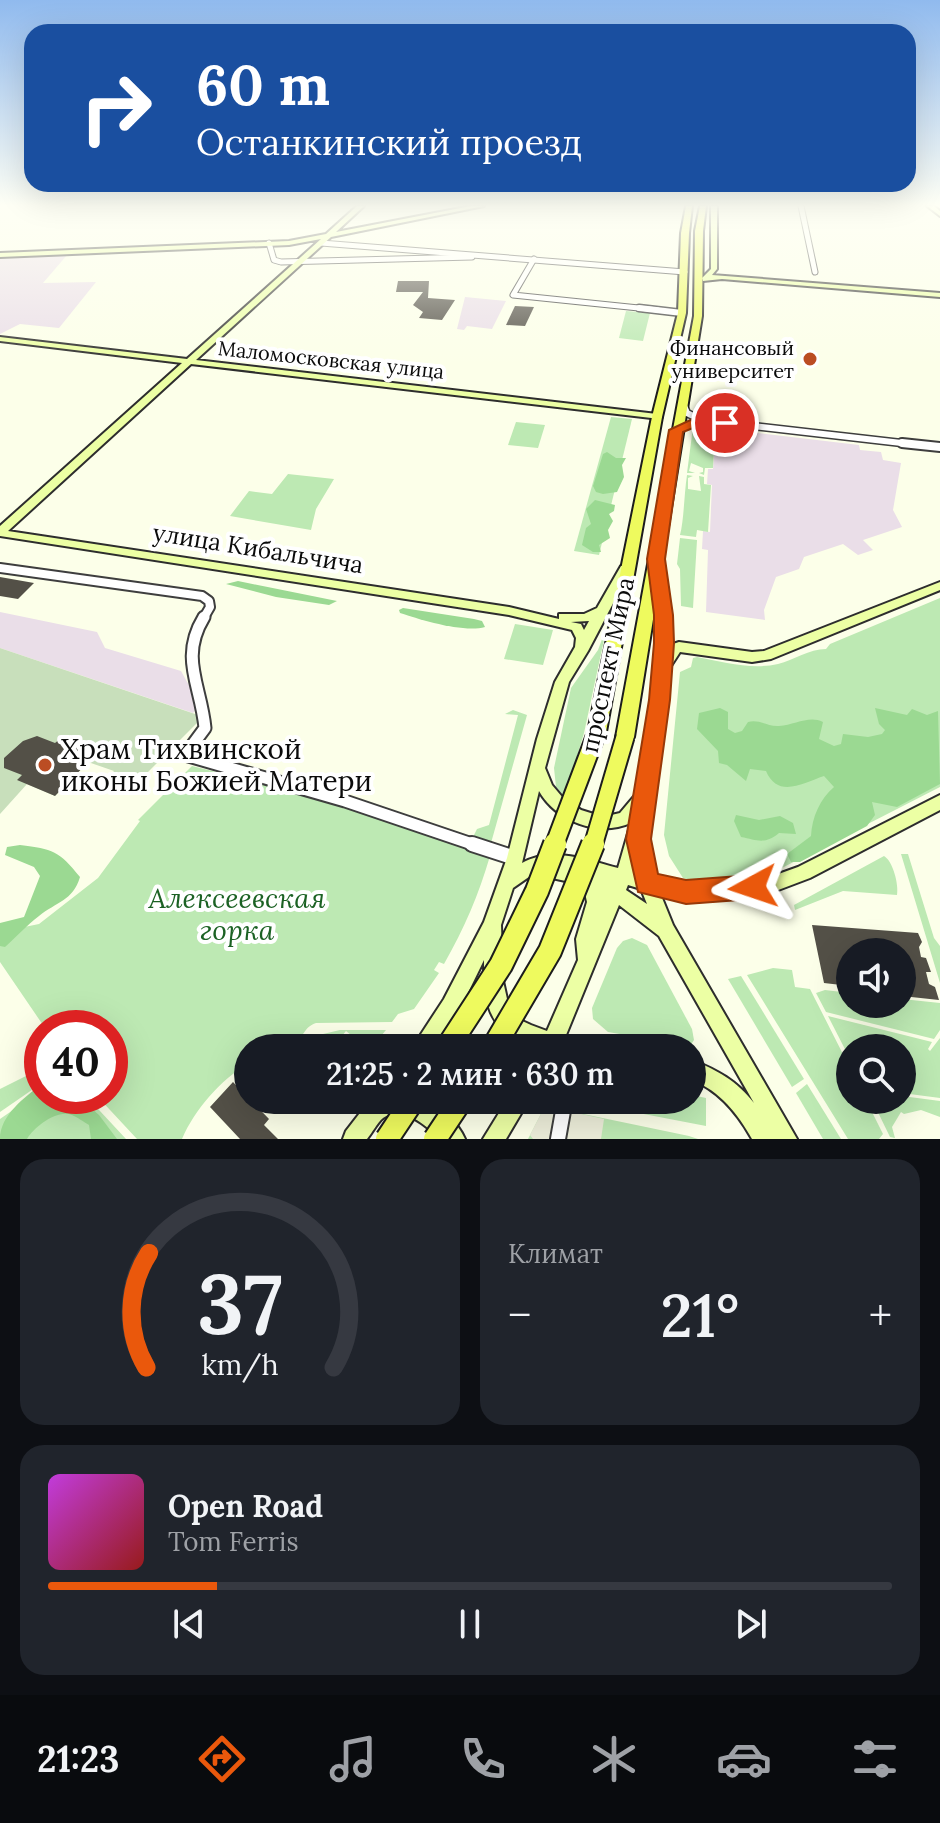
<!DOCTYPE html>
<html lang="ru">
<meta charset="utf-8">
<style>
body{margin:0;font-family:Lora,serif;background:#20242c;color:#f1f3f6;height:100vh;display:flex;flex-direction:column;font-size:30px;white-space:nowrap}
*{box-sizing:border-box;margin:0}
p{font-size:26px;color:#9ea1a6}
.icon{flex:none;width:44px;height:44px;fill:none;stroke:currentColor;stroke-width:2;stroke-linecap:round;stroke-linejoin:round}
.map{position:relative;height:1139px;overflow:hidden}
.panel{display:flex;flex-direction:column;gap:20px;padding:20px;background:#0d0f14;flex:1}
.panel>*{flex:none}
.hud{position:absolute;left:24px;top:24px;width:892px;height:168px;border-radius:24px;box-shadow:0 8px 32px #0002;background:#1a4fa0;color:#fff;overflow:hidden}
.buttons{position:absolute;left:836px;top:938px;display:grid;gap:16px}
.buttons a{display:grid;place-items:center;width:80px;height:80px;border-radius:50%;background:#171b24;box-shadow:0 8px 32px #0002;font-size:40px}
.speed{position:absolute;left:24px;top:1010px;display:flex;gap:16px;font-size:40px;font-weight:700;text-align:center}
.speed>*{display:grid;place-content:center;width:104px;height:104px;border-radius:50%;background:#171b24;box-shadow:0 8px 32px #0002;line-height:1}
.speed .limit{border:12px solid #d22;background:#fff;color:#111}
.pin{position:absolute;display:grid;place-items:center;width:68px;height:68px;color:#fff;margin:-34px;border:4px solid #fff;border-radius:50%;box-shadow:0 2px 8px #0007}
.me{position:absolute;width:88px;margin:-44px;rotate:265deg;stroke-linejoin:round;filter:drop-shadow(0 0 6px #0008)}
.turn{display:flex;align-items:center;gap:28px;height:168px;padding:0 40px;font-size:36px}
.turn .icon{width:104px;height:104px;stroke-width:2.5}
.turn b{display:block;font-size:56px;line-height:68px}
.big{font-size:60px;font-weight:600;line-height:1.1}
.panel .widget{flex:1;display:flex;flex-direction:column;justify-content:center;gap:12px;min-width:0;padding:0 28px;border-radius:24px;background:#20242c}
.panel .dial{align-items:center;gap:0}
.dial svg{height:208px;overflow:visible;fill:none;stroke:#363941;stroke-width:7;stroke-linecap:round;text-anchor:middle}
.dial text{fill:#f1f3f6;stroke:none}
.song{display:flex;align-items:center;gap:24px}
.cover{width:96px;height:96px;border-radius:12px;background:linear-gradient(135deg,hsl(290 70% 55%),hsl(0 70% 35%))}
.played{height:8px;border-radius:4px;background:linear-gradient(90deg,#ea580c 20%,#363941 20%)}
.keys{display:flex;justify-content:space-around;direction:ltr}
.heat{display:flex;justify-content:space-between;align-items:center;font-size:44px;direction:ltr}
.panel .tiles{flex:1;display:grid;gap:20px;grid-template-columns:1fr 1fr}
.widget:last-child{grid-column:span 2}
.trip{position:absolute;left:234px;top:1034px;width:472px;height:80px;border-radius:40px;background:#171b24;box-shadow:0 8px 32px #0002;font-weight:600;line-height:80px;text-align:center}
.menu{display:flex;height:128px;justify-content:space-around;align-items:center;background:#090b0e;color:#9ea1a6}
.menu .icon{width:56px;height:56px}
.menu .current{color:#ea580c}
.menu b{font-size:36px;color:#f1f3f6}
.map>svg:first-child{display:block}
</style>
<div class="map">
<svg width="940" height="1139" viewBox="0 0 940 1139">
<rect width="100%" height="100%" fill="#fcffe9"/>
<g fill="#eadee8">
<polygon points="67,255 43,283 96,282 59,328 20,324 0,334 0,259"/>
<polygon points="465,297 506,301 492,329 467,326 464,330 457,329"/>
<polygon points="716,428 859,445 860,450 881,452 883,460 901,463 893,510 902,527 863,540 873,550 858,555 843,544 804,557 799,569 776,577 764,610 765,620 706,612 708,550 702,549 703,531 710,532 712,485 707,484 708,469 713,469"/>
<polygon points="0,612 97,632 105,648 181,671 200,705 193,713 0,648"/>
</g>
<g fill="#bde9b3">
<polygon points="626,311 650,313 643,341 619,338"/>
<polygon points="611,417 632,419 599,555 574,551"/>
<polygon points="516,422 545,425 538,448 508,445"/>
<polygon points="696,426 715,428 713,468 705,468 704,475 699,473 703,472 703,468 691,463 689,471 695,473 687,473 693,427"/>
<polygon points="288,474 334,479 316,509 311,530 230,516 249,491 272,494"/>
<path d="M687 475 693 476 688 478V489L701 491 699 476 704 477V484L711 485 708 532 697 530 696 537 680 535C684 520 684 495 687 475Z"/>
<polygon points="680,538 697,540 693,608 681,606 680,569 677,564"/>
<path d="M940 598V787L774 872 691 880 683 878 669 856 664 835 680 672 691 667 693 658 697 657C723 662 752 670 778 664 794 660 809 649 826 649L830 644Z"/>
<polygon points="515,624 553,630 543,665 504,659"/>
<polygon points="607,626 584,733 565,797 556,787 554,768 571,688 598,650"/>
<polygon points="513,710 527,715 491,843 473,837 477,829 489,825 518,715 505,714"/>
<path d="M192 766 334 801 490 856C479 894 464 929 444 964L439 962 434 970 439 973 414 1009 398 1014 392 1022 316 1023C304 1027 305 1035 296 1042 284 1052 263 1048 248 1048V1063C220 1081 195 1109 182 1139H137L97 1096H110V1028H45L0 962V932L39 924 98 878 140 821 138 820Z"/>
<polygon points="901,854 908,854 934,938 940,946 940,983"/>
<path d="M884 856C893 861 899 885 897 895L843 891 795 910 794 905Z"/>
<polygon points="632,938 647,945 692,1029 694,1040 690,1046 608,1032 593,1019 592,1008 617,948 623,941"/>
<polygon points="773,968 792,970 795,987 810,989 850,1068 850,1100 866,1100 883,1134 879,1139 848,1139 747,975"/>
<polygon points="741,976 804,1079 792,1087 728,979"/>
<polygon points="825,990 850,993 850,1004 902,1004 902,999 940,1003 940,1030 934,1039 826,1012 816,993"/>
<polygon points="828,1016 932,1042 928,1049 930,1051 940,1038 940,1098 902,1093 902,1048 850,1048 850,1059"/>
<polygon points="340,1030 386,1030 371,1048 348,1048 356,1039 346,1031 337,1042 344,1048 329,1048 323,1034"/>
<polygon points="42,1068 42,1083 0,1112 0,1089"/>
<polygon points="807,1084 841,1139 823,1139 796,1093"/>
<polygon points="42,1090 42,1096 86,1096 126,1139 0,1139 0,1119"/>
<polygon points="692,1095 706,1098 706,1126 602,1106 603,1100 692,1100"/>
<polygon points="902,1096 940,1101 940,1117 921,1110 904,1114 901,1112 892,1127 895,1138 890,1137 872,1100 902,1100"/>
<polygon points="545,1106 689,1136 698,1139 528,1139"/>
</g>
<g fill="#9bd992">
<polygon points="607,452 616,458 626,458 622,465 624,477 617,492 603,494 596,492 593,486 603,454"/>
<polygon points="595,500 615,505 614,511 609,514 613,521 608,530 610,538 599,545 601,552 593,552 582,545 586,528 591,524 586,509"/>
<polygon points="238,581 337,601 329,605 276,597 226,584"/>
<path d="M403 608 474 619 482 621 485 627C464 633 421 620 400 613L399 610Z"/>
<path d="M720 708 728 712V729L735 733 742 731 748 722C760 719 768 727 779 726 795 725 809 715 823 722L819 739 834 746 841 744 843 734 868 737 882 734 885 730 879 724 875 708 907 715 912 709 927 715 938 711 940 784 897 807 872 802 875 815 867 826 800 862H791L787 854 811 836C812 817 820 799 834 787L824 776C803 783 778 799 766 771L750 769 746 781 727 765 719 763 718 751 697 729 699 713Z"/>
<path d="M736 815 759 820 780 816 793 823 796 834 779 833C765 845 757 840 741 837L734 821Z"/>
<path d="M20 845C53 849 59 851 80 877 73 901 56 902 39 916 27 925 16 937 5 947L0 946V923L24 917 40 876 34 867 5 855 7 847Z"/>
<path d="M42 1084V1096H77L99 1115 117 1139H91L89 1125C84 1122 77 1117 72 1115 57 1109 34 1127 27 1139H0C0 1115 25 1097 42 1084Z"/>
</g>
<polygon fill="#c8dfbb" points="0,648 198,715 201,719 128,792 105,782 114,771 88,762 55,796 27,784 0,814"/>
<polygon fill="#ecedd9" points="545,1106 604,1119 601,1139 533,1139 530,1135"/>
<g fill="#535047">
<polygon points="398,281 429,281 428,298 455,300 442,320 419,318 423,312 413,305 423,292 396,292"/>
<polygon points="515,306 534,307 525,326 506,325"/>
<polygon points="0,577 34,583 18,599 0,596"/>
<polygon points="37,736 55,743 60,739 97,753 55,796 17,780 22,775 4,768 4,758 23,741"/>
<polygon points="812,925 918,933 922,942 919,947 921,957 926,958 931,972 926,972 929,984 935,987 939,1000 902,996 902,952 850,952 850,986 824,983"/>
<polygon points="233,1082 269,1119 264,1125 278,1139 240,1139 210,1107"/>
</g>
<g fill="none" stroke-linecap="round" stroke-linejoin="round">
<defs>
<g id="street-far4">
<polyline points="801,206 815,272"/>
<polyline points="269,243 274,260 281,262 472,257"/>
<polyline points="321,243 685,272"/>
<polyline points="534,259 513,295 658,310"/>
</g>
<g id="street-far3">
<polyline points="639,308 682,313"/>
<polyline points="682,401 687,413 701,420 919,445"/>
</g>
<g id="street-far2">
<polyline points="902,443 940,447"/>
<polyline points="0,568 202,596 209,601 210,607 203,619"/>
</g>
<path id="street-far1" d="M204 617C179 658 201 685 205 728L185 755 345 801 478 846"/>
<g id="street">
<polyline points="472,844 515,858"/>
<polyline points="558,1139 563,1111"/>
</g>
<g id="secondary">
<path d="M357 206H364L336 232 471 206H484L331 237 196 360 657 414 662 417 660 419 191 364 8 531 509 607 559 619V614H584L597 608 621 566H629L631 569 588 651 569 682 545 768 552 785 563 798 581 810 597 815 607 816 620 813 636 794 652 700 657 643 651 567 653 564 657 563 663 567 670 645 679 642 752 652 764 651 940 582V590L771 659 752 662 680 652 669 669 666 700 645 835 654 877 686 884 773 876 798 867 940 795V810L810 878 773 892 686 900 660 893 673 925 797 1139H752C738 1114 720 1091 692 1080V1060C717 1070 737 1081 754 1103L659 936 619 905 566 1035 589 1041 592 1048C576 1048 558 1049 542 1048 534 1047 526 1044 518 1040 485 1024 484 994 484 960L458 1013 434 1048H412L444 999 484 922 507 858 537 739 555 682 575 647 576 638 572 630 509 615 0 536V526L182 363 0 341V337L187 359 321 239 289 245 0 257V253L289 241 326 234ZM589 621 584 630 581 624 571 622ZM539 791C557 822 598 837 631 823L618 868C587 860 552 846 522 863ZM536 872 543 876 579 884 585 893 587 902 576 939 578 960 547 1031 531 1025 518 1019 509 1008 503 981 501 925 513 888ZM628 885 641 889 647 904 626 890Z"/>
<polygon points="711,206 717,206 717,269 712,275 940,293 940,297 722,279 703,281 702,278 711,269"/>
<polygon points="927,206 934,206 940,211 940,216"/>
<path d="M370 1100C385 1100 409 1097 423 1100 439 1104 459 1124 465 1139H440C427 1126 402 1104 383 1118 377 1123 372 1133 367 1139H343L346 1131Z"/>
<polygon points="507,1100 529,1100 506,1139 483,1139"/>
</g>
<g id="primary">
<polygon points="686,206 692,206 689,233 686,313 662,417 606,732 603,737 597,739 591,737 588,732 652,417 678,313 681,233"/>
<polygon points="700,206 706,206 703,231 702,316 634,737 631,742 625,744 619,742 616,737 694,316 695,231"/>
</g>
</defs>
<use href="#street-far4" stroke="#3e3e3e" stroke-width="7"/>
<use href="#street-far3" stroke="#3e3e3e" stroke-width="9"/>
<use href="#street-far2" stroke="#3e3e3e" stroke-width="12"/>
<use href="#street-far1" stroke="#3e3e3e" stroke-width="15"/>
<use href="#street" stroke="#3e3e3e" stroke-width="18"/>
<use href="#secondary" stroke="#2d2d2d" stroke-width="4"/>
<use href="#primary" stroke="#1c1c1c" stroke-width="4"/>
<use href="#street-far4" stroke="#fff" stroke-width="5"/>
<use href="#street-far3" stroke="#fff" stroke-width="6"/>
<use href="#street-far2" stroke="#fff" stroke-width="8"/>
<use href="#street-far1" stroke="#fff" stroke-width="11"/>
<use href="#street" stroke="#fff" stroke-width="14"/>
<use href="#secondary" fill="#ecffa4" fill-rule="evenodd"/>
<use href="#primary" fill="#eefa5e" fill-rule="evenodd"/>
<defs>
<g id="primary-bridge-far1">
<polyline points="554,846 597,732"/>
<polyline points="593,846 625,737"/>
</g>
<g id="primary-bridge">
<polyline points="447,1048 501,965 537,891 555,844"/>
<polyline points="493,1048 550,951 593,844"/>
<polyline points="387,1139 413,1100"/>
<polyline points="435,1139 461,1100"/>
</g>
</defs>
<use href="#primary-bridge-far1" stroke="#1c1c1c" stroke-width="21" stroke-linecap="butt"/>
<use href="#primary-bridge" stroke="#1c1c1c" stroke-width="26" stroke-linecap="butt"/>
<use href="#primary-bridge-far1" stroke="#eefa5e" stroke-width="17"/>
<use href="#primary-bridge" stroke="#eefa5e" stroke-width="22"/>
</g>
<linearGradient id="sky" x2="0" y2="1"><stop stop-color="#90baee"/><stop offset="0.56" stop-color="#fefff5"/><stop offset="1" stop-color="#fefff5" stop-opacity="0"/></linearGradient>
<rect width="940" height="366" fill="url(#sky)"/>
<polygon fill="#ea580c" stroke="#983908" stroke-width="2" points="701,415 725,418 732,423 725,427 703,424 683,432 665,559 673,615 674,643 670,700 651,839 658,874 686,880 753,875 762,878 766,887 762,895 753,899 686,904 638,892 626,839 649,700 654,643 654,615 647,559 669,430"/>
<g fill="#bb4d23" stroke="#fff" stroke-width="3">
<circle cx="810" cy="359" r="8"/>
<circle cx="45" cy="765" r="8"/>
</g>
<g text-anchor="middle" stroke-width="8" stroke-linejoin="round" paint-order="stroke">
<g font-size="20" fill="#0b0b0b" stroke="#fff" text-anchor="end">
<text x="794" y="355">Финансовый<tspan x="794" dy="23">университет</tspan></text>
</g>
<g font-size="20" fill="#0b0b0b" stroke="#fff">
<text transform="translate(331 360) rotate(6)" y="7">Маломосковская улица</text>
</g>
<g font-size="24" fill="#0b0b0b" stroke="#fff">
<text transform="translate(258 549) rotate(9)" y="8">улица Кибальчича</text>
<text transform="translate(608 665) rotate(-78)" y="8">проспект Мира</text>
</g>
<g font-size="28" fill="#0b0b0b" stroke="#fff" text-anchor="start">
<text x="61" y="759">Храм Тихвинской<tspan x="61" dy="32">иконы Божией Матери</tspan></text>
</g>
<g font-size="28" font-style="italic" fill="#1c6224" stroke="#fff">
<text x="237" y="908">Алексеевская<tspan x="237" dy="32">горка</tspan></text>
</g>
</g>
</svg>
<div class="buttons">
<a><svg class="icon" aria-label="sound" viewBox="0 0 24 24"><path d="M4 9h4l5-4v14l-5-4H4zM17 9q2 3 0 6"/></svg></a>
<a><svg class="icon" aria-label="search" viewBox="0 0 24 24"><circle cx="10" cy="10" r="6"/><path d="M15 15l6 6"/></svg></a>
</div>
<div class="speed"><div class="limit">40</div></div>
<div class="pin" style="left:725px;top:423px;background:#d93025"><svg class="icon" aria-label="arrive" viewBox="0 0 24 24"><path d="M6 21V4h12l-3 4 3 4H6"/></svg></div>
<svg class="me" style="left:753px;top:887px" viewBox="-20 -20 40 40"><path d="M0-17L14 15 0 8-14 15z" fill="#ea580c" stroke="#fff" stroke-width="4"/></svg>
<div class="trip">21:25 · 2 мин · 630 m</div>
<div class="hud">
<div class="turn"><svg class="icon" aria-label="right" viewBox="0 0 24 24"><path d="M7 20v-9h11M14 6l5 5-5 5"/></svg><div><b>60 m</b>Останкинский проезд</div></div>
</div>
</div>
<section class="panel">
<div class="tiles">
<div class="widget dial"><svg viewBox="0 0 100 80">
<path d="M14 69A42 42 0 1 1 86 69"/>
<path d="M14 69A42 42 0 0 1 15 25" stroke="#ea580c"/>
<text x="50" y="56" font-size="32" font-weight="700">37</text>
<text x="50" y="72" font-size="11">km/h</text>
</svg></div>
<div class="widget"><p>Климат</p>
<div class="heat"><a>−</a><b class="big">21°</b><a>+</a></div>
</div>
<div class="widget">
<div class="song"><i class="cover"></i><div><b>Open Road</b><p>Tom Ferris</p></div></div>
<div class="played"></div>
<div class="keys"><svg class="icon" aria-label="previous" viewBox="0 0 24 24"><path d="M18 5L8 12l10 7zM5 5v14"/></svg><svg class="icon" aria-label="pause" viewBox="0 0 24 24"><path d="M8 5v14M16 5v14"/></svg><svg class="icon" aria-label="next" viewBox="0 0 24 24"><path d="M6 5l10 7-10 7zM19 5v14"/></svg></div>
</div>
</div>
</section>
<nav class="menu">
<b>21:23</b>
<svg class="icon current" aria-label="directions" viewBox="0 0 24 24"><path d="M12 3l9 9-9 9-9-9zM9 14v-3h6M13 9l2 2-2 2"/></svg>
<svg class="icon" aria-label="music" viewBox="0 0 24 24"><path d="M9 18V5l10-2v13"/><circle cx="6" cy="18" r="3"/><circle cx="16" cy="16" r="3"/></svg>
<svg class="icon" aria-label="phone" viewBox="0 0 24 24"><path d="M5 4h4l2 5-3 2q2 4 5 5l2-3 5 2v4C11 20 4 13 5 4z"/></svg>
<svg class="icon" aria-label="climate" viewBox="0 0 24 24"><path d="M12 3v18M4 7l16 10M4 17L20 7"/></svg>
<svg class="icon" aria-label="car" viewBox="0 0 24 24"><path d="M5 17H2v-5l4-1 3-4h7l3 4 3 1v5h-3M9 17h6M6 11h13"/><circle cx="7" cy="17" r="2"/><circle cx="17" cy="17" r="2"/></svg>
<svg class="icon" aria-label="filters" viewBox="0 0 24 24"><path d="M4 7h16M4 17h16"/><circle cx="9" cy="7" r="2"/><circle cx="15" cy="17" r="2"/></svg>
</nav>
